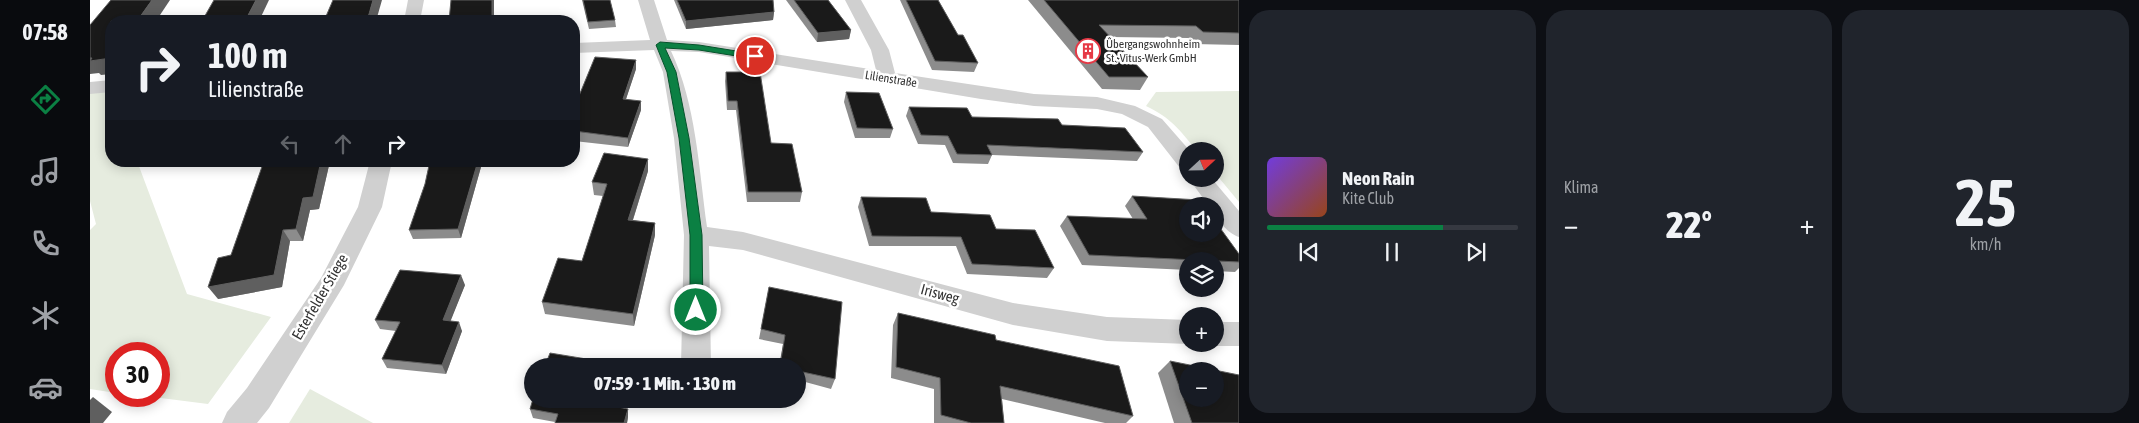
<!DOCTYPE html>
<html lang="de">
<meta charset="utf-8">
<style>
body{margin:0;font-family:"Asap Condensed",sans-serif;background:#20242c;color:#f1f3f6;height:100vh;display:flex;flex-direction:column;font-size:19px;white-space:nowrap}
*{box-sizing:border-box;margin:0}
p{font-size:16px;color:#9ea1a6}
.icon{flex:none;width:28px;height:28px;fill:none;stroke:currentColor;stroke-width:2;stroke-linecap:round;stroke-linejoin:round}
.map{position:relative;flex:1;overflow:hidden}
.sheet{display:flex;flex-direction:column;gap:10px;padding:10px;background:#0d0f14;width:900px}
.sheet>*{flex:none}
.guide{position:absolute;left:15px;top:15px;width:475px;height:152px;border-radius:20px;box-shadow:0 2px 12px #0003;background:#171b24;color:#f1f3f6;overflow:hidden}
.needle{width:32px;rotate:68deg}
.tools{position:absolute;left:1089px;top:142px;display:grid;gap:10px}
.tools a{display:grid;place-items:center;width:45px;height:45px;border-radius:50%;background:#171b24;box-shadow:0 2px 12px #0003;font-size:25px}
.speed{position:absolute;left:15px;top:342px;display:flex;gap:10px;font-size:25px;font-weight:700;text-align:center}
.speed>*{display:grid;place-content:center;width:65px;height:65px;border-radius:50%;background:#171b24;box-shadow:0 2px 12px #0003;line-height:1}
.speed .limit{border:8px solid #d22;background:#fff;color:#111}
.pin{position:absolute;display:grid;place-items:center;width:42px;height:42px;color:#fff;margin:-21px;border:2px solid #fff;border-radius:50%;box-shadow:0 1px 5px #0007}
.me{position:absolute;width:55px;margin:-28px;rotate:0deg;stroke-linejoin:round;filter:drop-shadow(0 0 4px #0008)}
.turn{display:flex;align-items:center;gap:18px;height:105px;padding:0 20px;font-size:22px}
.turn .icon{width:65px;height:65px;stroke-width:2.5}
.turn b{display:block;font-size:35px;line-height:42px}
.lanes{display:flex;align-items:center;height:48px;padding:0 20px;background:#0003;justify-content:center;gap:25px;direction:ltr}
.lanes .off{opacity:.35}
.big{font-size:38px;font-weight:800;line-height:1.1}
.sheet .widget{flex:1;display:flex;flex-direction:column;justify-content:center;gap:8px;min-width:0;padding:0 18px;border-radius:20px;background:#20242c}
.sheet .dial{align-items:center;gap:0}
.dial b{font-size:65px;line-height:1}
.song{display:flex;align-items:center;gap:15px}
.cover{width:60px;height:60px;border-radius:8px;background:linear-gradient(135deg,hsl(260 70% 55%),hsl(20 70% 35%))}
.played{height:5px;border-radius:2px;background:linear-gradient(90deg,#0b8043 70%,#363941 70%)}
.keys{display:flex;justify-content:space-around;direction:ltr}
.heat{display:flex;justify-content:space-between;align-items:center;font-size:28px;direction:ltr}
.sheet .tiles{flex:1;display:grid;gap:10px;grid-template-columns:repeat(3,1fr)}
.trip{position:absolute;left:434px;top:358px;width:282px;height:50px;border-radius:25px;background:#171b24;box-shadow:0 2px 12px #0003;font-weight:800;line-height:50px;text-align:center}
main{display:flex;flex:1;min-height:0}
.tab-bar{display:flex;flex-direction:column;width:90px;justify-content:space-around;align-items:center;background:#090b0e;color:#9ea1a6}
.tab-bar .icon{width:35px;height:35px}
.tab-bar .active{color:#0b8043}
.tab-bar b{font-size:22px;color:#f1f3f6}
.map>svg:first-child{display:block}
</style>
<main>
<nav class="tab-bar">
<b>07:58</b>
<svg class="icon active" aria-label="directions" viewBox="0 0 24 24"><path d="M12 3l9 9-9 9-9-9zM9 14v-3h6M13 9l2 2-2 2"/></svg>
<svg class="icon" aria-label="music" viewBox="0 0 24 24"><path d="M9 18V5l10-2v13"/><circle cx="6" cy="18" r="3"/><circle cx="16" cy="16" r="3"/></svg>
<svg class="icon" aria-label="phone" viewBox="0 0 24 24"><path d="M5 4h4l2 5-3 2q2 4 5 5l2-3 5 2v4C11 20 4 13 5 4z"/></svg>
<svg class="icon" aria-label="climate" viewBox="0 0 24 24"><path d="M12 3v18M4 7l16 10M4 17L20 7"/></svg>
<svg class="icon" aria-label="car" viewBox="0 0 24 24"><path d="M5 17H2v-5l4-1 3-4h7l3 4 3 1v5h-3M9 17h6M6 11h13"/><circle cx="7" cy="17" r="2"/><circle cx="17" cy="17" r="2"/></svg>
</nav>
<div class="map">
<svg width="1149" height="423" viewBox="0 0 1149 423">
<rect width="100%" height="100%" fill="#fff"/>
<g fill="#e6ecdf">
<polygon points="19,86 21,93 21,161 47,161 97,294 181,317 118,404 55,396 69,396 69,354 26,354 26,393 0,389 0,230 6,224 0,201 0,88"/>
<path d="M1149 91V202L1125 173V151H1107C1089 129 1081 118 1056 106L1066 92Z"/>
<polygon points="220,389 283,423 199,423"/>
</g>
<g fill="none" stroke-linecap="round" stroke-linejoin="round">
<g fill="#d0d0d0" fill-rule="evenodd">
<polygon points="318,0 334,0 330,21 314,21"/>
<path d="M548 0H564L577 40 609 42 786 70 781 50 755 0H771L799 50 805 73 944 94 1007 97 1045 106 1072 119 1100 151H1098V170L1090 168 1058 127 1032 114 1007 109 944 106 891 99 609 52 581 51C606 103 609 170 617 227L653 232 923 303 1017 317 1098 320 1099 344 1017 341 923 325 653 250 619 246 621 366H591L594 235 584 138 573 72 564 50 484 53V43L560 40Z"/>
<polygon points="21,80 21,92 0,94 0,82"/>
<polygon points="280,161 302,161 292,207 254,285 179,408 167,423 132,423 137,412 157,388 231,278 268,207"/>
<path d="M1099 179H1122L1149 211V237C1137 233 1125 219 1125 206H1119Z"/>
<polygon points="1125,322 1149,322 1149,346 1125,346 1119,344 1125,344"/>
</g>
</g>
<g fill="#8c8c8c">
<polygon points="492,0 520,0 525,20 526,27 499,29"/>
<polygon points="584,0 683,0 684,12 683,20 596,29"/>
<polygon points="696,0 738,0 761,30 759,39 727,42"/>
<polygon points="810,0 848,0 868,35 888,63 884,72 842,70"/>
<polygon points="938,0 1149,0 1149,45 1104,44 1098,38 1021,37 1058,77 1050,90 1012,89"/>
<polygon points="546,60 546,69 536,99 551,110 538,147 484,141 484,108"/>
<polygon points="636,72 712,192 710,202 657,202 646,110 637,110 635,81"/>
<polygon points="756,92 803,129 800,138 765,138 754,102"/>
<polygon points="819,107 882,117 972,125 1053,152 1047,161 902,155 898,164 863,163 855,145 828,144 816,116"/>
<polygon points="174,161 240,161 229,209 220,210 213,241 200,241 192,287 128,299 141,255"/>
<polygon points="340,161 399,161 399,166 391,167 371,238 323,239 319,230 335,184"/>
<polygon points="558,171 543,220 565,223 565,235 544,326 455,314 452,302 492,261 513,196 504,195 502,182"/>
<polygon points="1042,196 1149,254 1149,268 1145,272 1125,271 1125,261 1098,261 1098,270 992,265 970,226 977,216 1043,219 1035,206"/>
<polygon points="771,197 841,212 906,229 964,268 957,278 877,274 866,246 779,246 768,207"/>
<polygon points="375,285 360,321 372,331 356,374 297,368 292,359 306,331 290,329 285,320"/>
<polygon points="679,287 745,379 741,389 708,380 708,366 689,366 693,344 669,339"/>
<polygon points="808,313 906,340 1043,416 1036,423 1015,423 912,399 914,423 844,423 844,389 801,378 803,325"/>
<polygon points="1080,361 1149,423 1084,423 1068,373"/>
<polygon points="531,407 538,417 537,423 465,423 465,422 443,418 440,409"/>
</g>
<g fill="#5f5f5f">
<polygon points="62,0 80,0 66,21 47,21"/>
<polygon points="166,0 179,0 169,21 155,21"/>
<polygon points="283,0 292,0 286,21 277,21"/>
<polygon points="402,0 404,0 404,21 368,21"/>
<polygon points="684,12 683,20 596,29 596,21"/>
<polygon points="761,30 759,39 727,42 728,33"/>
<polygon points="0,58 21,58 21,74 11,75 9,73 0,74"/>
<polygon points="546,60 546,69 533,108 533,99"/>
<polygon points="551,101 551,110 538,147 538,138"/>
<polygon points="558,159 558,171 539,232 538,220"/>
<polygon points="231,161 240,161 229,209 220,210 213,241 206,229 213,198"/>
<polygon points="388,161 389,161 391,167 371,238 368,229"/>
<polygon points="565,223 565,235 544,326 543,314"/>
<polygon points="193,230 200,241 192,287 128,299 118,287"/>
<polygon points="371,275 375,285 357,330 353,320"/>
<polygon points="369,322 372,331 356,374 352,365"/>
<polygon points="3,397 22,412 13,423 0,423 0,400"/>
<polygon points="530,399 533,399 528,416 528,407"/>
<polygon points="538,409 538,417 537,423 534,423"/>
</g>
<g fill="#1a1a1a" stroke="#5f5f5f" fill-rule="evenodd">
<polygon points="21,0 62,0 47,21 21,21 21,58 0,61 2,58 0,58 0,25"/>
<polygon points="124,0 166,0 155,21 112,21"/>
<polygon points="243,0 283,0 277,21 234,21"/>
<polygon points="361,0 402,0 402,18 368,21 359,21"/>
<polygon points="493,0 520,0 525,20 498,22"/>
<polygon points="587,0 683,0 684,12 596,21"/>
<polygon points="704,0 738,0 761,30 728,33"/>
<polygon points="816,0 848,0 868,35 873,35 888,63 845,61"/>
<polygon points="954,0 1149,0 1149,33 1113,32 1106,26 1009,25 1058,77 1019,77"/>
<polygon points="505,57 546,60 533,99 551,101 538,138 484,131 484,108"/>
<polygon points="636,72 670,72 681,143 702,144 712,192 658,192 647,101 638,101"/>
<polygon points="756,92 789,93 803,129 767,128"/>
<polygon points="819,107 877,108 882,117 968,119 972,125 1035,128 1053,152 897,145 902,155 867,154 858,136 831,135"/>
<polygon points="514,153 558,159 538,220 565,223 543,314 452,302 468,258 492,261 517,184 502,182"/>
<polygon points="174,161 231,161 223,197 213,198 206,229 193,230 184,275 118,287 128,258 141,255"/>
<polygon points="340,161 388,161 368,229 319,230 335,184"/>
<polygon points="1042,196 1109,200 1114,206 1098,206 1098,234 1125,234 1125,221 1149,254 1149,262 999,255 977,216 1057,219"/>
<polygon points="771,197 836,198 841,212 900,215 906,229 945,230 964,268 882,264 871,237 782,236"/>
<polygon points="310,270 371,275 353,320 369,322 352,365 292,359 310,322 285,320"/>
<polygon points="679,287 752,302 745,379 708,371 708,366 690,366 695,335 671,329"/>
<polygon points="808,313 905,335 906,340 1029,366 1043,416 910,386 914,423 881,423 851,415 850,378 806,367"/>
<polygon points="460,353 539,366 455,366"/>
<path d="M1080 361 1149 375V423H1102ZM1098 371H1125V399H1098Z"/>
<polygon points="443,399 530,399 528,407 538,409 534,423 465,423 468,414 440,409"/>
</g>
<polygon fill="#0b8043" stroke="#07532c" points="570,42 609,45 665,54 670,56 665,59 609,50 575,48 586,72 599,138 612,235 613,310 611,314 606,316 601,314 600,310 600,235 589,138 577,72 566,45"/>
<defs>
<symbol id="building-ring" viewBox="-11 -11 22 22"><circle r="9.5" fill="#fff" stroke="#e63946" stroke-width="1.5"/><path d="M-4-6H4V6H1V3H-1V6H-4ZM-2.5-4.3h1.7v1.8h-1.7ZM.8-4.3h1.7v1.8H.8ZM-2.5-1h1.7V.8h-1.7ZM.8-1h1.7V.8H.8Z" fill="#e63946"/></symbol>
</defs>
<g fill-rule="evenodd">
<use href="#building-ring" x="984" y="37" width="28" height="28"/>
</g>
<g text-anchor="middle" stroke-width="5" stroke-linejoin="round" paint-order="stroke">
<g font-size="12" fill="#333" stroke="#fff" text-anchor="start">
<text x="1016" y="48">Übergangswohnheim<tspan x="1016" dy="14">St.-Vitus-Werk GmbH</tspan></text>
</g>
<g font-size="12" fill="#333" stroke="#fff">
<text transform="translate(801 79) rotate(9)" y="4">Lilienstraße</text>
</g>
<g font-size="15" fill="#333" stroke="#fff">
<text transform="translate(850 294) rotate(15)" y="5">Irisweg</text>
<text transform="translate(230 297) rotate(-60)" y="5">Esterfelder Stiege</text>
</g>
</g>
</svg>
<div class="tools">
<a><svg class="needle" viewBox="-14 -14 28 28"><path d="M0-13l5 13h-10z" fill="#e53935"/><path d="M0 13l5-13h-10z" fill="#9ea1a6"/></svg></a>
<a><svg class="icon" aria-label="sound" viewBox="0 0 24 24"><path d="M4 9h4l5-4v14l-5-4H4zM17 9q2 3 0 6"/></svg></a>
<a><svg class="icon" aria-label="layers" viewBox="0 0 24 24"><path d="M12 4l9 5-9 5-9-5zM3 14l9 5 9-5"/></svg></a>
<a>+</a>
<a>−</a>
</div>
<div class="speed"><div class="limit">30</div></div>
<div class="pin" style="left:665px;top:56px;background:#d93025"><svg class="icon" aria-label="arrive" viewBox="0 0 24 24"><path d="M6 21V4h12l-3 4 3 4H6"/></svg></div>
<svg class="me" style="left:606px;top:310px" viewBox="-20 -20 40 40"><circle r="17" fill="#0b8043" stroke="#fff" stroke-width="3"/><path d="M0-11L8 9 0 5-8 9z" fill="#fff"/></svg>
<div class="trip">07:59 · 1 Min. · 130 m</div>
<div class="guide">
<div class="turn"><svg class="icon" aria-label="right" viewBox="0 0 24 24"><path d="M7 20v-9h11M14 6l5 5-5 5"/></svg><div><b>100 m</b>Lilienstraße</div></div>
<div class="lanes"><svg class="icon off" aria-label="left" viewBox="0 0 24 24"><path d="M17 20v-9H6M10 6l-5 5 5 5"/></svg><svg class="icon off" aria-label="ahead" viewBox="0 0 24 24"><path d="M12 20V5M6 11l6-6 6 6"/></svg><svg class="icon" aria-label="right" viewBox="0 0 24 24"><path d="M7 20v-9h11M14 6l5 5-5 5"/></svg></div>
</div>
</div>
<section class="sheet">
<div class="tiles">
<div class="widget">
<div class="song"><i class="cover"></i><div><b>Neon Rain</b><p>Kite Club</p></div></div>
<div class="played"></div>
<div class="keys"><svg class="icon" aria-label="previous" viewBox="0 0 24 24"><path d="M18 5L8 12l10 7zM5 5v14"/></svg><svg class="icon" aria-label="pause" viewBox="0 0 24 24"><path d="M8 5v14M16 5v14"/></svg><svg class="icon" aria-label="next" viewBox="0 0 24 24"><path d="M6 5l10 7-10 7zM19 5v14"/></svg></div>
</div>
<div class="widget"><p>Klima</p>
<div class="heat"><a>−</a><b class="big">22°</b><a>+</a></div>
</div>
<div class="widget dial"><b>25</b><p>km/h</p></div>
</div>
</section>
</main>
